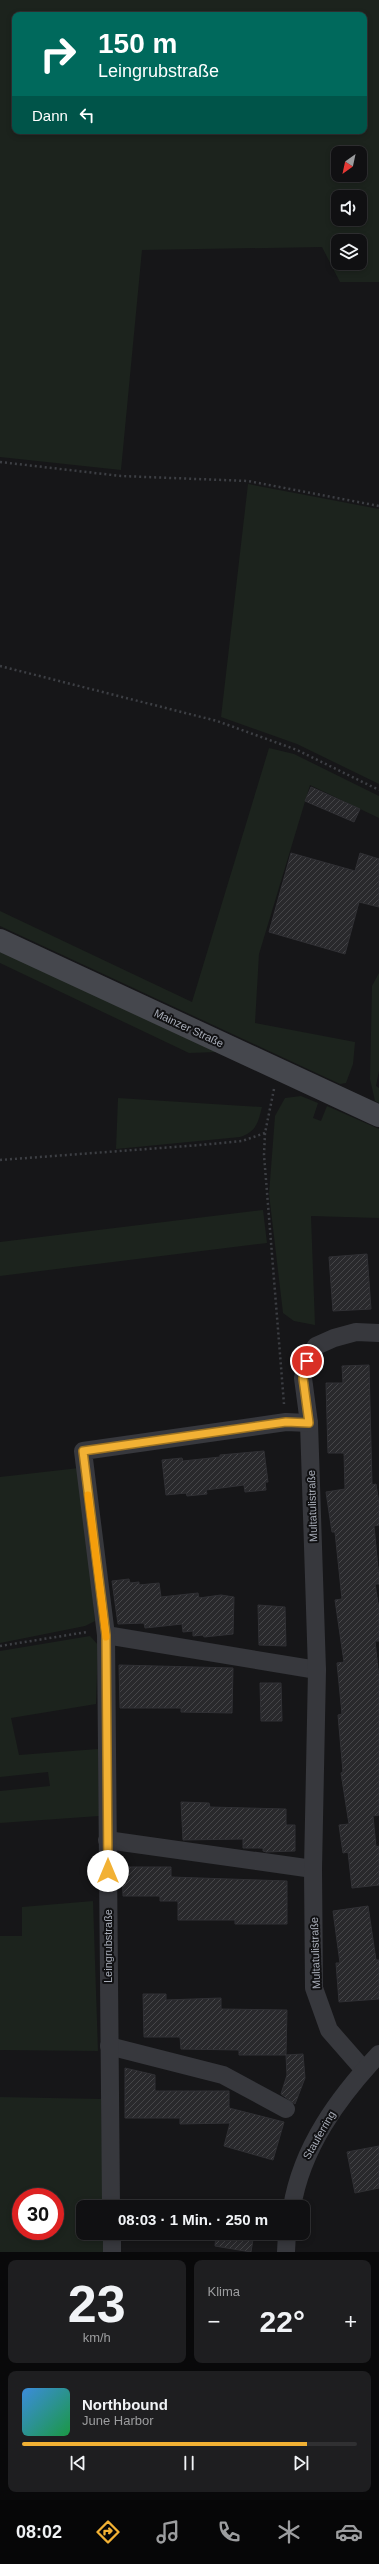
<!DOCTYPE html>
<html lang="de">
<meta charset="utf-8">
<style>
body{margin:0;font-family:Arial,sans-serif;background:#1e1e20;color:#f1f3f6;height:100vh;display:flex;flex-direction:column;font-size:15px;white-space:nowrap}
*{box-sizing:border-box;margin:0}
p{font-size:13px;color:#9c9d9f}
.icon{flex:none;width:22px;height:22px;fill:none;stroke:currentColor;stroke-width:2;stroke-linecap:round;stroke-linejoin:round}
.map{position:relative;height:2252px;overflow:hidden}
.drawer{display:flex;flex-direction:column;gap:8px;padding:8px;background:#09090a;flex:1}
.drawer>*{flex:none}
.guide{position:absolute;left:12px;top:12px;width:355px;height:122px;border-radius:8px;box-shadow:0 2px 6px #0003,0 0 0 1px #303032;background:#00695c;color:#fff;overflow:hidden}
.needle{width:26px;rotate:213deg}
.fabs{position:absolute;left:331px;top:146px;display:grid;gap:8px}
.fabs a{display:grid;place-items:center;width:36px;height:36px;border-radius:8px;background:#101012;box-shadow:0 2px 6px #0003,0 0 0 1px #303032;font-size:20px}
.speed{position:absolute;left:12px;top:2188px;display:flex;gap:8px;font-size:20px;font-weight:700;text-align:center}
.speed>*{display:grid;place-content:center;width:52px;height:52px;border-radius:50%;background:#101012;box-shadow:0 2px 6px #0003,0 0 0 1px #303032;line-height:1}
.speed .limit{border:6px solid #d22;background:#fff;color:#111}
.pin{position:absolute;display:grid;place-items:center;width:34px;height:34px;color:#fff;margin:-17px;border:2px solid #fff;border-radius:50%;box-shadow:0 1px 4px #0007}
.me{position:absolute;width:44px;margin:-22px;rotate:0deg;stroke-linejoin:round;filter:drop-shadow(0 0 3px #0008)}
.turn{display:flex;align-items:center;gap:14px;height:84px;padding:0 20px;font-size:18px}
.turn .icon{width:52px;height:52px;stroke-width:2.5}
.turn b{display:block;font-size:28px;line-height:34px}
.then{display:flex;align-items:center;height:38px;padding:0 20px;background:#0003;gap:8px;font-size:15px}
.big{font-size:30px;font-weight:600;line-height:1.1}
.drawer .card{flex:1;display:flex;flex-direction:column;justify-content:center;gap:6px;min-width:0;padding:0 14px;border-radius:8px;background:#1e1e20}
.drawer .dial{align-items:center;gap:0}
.dial b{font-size:52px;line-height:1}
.song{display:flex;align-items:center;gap:12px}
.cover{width:48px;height:48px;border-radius:6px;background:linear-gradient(135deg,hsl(210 70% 55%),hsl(140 70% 35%))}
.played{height:4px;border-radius:2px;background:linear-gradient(90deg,#f2b134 85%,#303032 85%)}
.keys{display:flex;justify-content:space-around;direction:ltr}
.heat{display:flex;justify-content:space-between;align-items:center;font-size:22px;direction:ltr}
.drawer .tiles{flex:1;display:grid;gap:8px;grid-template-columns:1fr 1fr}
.card:last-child{grid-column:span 2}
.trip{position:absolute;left:76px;top:2200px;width:234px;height:40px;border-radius:8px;background:#101012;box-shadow:0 2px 6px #0003,0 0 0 1px #303032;font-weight:600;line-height:40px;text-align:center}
.tab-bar{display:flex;height:64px;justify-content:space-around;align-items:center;background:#060607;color:#9c9d9f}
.tab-bar .icon{width:28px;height:28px}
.tab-bar .selected{color:#f2b134}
.tab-bar b{font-size:18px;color:#f1f3f6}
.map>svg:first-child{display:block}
</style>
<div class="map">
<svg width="379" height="2252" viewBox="0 0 379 2252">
<defs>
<pattern id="building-hatch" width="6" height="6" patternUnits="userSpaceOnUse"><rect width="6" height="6" fill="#29292c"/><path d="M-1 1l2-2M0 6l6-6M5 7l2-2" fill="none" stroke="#454548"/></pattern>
</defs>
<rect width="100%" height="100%" fill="#161618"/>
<g fill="#1c231d" fill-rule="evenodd">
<path d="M0 0H379V282H340L322 247 142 250 121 470 0 457ZM15 15H364V131H15ZM338 153H360V175H338ZM338 197H360V219H338ZM338 241H360V263H338Z"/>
<polygon points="248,484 379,509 379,784 297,744 221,717"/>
<polygon points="269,748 294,754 379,796 379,818 310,785 259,954 255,1023 355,1042 353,1064 346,1083 340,1084 0,926 0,911 192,1002"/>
<polygon points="0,951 217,1052 189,1053 0,963"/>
<polygon points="379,973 379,1071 376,1086 379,1088 379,1103 375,1101 370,1079 372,986"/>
<polygon points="301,1096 318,1103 313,1118 321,1121 327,1106 379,1129 379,1218 311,1216 315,1325 294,1321 283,1313 269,1194 275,1116 285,1098"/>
<path d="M118 1098 262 1107C258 1123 256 1132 240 1137L116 1149Z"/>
<polygon points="263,1210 267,1243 0,1276 0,1242"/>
<polygon points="79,1468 95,1621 85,1626 0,1643 0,1477"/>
<polygon points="90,1636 98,1645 96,1704 11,1718 19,1755 98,1749 99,1816 0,1823 0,1791 50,1786 48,1772 0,1777 0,1651"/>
<polygon points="93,1901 98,2051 0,2050 0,1936 22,1936 22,1907"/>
<path d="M0 2097 101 2099 103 2207H83V2233H103L104 2252H0ZM21 2197H55V2231H21Z"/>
</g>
<g fill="url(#building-hatch)" stroke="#303034">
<polygon points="311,787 360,809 354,822 305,801"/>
<polygon points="291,853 355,871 360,853 379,859 379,907 359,902 345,954 269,932"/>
<polygon points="367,1254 371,1309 333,1311 329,1257"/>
<polygon points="369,1365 372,1485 376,1484 379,1504 379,1525 374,1526 379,1578 379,1584 375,1584 379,1609 379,1641 375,1641 379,1678 379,1815 373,1816 376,1847 379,1846 379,1885 352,1888 348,1852 343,1853 339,1825 349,1824 341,1773 343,1772 338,1715 342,1714 337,1663 344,1662 335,1600 342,1599 335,1532 332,1532 326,1492 345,1489 344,1453 328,1453 326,1383 343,1383 342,1366"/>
<polygon points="264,1451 268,1482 265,1482 266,1490 245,1492 244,1485 206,1490 207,1494 187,1496 186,1493 166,1495 162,1460 182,1458 183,1461 220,1457 220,1455"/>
<polygon points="129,1579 130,1583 139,1582 139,1585 159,1583 161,1597 198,1593 199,1598 221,1595 234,1597 233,1634 204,1637 203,1635 193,1636 193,1631 183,1632 182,1624 145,1628 144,1623 118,1624 112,1581"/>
<polygon points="258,1605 285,1607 286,1646 259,1645"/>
<polygon points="119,1665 233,1668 232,1713 181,1712 181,1708 120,1708"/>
<polygon points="260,1683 281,1683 282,1721 261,1721"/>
<polygon points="181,1802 209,1803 210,1807 286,1809 286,1825 295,1825 295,1851 266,1852 263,1851 263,1848 243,1848 243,1839 183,1840"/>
<polygon points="122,1867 171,1867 171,1877 287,1881 287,1924 235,1924 235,1920 178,1920 178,1901 160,1901 160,1896 123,1896"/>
<polygon points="368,1906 376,1960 379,1960 379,1999 339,2002 336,1963 340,1963 333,1911"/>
<polygon points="143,1994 166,1994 166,2000 221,1998 221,2009 287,2010 286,2055 239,2055 239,2050 181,2049 180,2037 144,2037"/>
<polygon points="303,2054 305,2078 295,2104 281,2094 287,2075 286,2055"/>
<polygon points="125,2068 155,2075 155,2091 229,2091 229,2108 284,2122 273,2160 224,2146 230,2123 180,2124 180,2118 125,2118"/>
<polygon points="379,2146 379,2188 355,2193 347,2152"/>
<polygon points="220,2202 257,2206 257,2207 220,2207"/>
<polygon points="216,2233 254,2233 251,2252 215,2246"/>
</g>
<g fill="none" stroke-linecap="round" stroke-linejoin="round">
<g stroke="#3d3f44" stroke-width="2.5" stroke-dasharray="2 3" stroke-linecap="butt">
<polyline points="0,462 121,476 248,481 379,506"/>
<polyline points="0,666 217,721 297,750 379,790"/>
<polyline points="274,1089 265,1133 264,1155 284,1404"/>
<polyline points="0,1160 200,1145 242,1141 265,1133"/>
<polyline points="0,1646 87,1632"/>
</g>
<g stroke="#37383d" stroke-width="18">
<polyline points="106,1635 317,1670"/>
<polyline points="107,1840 313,1869"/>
<polyline points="109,2046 223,2075 286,2109"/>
<polyline points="364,2070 329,2030 314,1988 313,1869 317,1670 309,1423 303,1378 307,1361 316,1346 334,1338 356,1332 379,1333"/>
<polyline points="111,2207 106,1635 83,1451 286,1422 309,1423"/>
<path d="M292 2207C302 2147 338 2098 379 2054"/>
<polyline points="112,2233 112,2252"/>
<polyline points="286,2252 287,2233"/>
</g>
<polyline stroke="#45474d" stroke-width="22" points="0,940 379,1116"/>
</g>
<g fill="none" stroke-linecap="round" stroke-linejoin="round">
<defs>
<polyline id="route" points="108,1871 106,1635 83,1451 286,1422 309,1423 303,1378 307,1361"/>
</defs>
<use href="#route" stroke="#9d7322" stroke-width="10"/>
<use href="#route" stroke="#f2b134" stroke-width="7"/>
<polyline stroke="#f59e0b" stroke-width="7" points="88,1495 106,1637"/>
</g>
<g text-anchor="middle" stroke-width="4" stroke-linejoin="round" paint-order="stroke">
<g font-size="11" fill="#a8adb8" stroke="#111113">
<text transform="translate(189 1028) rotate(25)" y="4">Mainzer Straße</text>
<text transform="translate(312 1506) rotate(-92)" y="4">Multatulistraße</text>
<text transform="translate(108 1946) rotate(-90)" y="4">Leingrubstraße</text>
<text transform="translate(315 1953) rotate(-92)" y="4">Multatulistraße</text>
<text transform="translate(319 2135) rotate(-60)" y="4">Stauferring</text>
</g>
</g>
</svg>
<div class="fabs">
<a><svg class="needle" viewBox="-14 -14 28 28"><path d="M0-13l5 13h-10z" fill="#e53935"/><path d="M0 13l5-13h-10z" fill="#9c9d9f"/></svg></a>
<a><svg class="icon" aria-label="sound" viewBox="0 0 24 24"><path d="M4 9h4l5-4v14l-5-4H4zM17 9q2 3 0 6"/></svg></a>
<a><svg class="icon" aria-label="layers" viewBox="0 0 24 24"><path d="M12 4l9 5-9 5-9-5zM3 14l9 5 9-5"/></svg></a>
</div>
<div class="speed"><div class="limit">30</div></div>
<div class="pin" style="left:307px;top:1361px;background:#d93025"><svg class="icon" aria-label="arrive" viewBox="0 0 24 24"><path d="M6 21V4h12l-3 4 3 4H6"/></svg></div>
<svg class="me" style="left:108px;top:1871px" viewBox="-20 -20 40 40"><circle r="19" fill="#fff"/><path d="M0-13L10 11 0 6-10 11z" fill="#f2b134"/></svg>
<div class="trip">08:03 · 1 Min. · 250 m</div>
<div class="guide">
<div class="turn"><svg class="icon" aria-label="right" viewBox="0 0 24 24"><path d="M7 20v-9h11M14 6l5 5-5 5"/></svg><div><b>150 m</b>Leingrubstraße</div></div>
<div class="then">Dann<svg class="icon" aria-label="left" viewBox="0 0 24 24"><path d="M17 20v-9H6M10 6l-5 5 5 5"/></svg></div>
</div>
</div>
<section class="drawer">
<div class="tiles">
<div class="card dial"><b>23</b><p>km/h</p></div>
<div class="card"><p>Klima</p>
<div class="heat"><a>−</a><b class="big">22°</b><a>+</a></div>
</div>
<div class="card">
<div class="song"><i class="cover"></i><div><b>Northbound</b><p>June Harbor</p></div></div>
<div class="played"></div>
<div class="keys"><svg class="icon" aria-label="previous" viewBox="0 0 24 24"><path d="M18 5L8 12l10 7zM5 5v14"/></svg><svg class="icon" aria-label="pause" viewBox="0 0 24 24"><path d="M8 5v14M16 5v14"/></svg><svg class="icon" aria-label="next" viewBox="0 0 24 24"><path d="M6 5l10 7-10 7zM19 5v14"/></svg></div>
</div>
</div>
</section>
<nav class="tab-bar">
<b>08:02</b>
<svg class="icon selected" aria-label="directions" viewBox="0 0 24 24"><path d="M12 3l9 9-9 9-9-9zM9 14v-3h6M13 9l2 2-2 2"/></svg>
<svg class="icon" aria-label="music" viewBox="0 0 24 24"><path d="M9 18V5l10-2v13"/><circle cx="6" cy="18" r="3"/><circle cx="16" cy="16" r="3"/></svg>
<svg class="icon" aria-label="phone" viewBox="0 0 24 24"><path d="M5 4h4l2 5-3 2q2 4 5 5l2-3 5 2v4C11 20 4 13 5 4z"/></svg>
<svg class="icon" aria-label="climate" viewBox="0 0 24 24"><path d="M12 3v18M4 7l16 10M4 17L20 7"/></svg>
<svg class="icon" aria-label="car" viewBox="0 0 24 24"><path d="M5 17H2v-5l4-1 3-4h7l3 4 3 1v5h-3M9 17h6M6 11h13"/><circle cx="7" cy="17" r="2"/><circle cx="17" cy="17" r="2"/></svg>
</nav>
